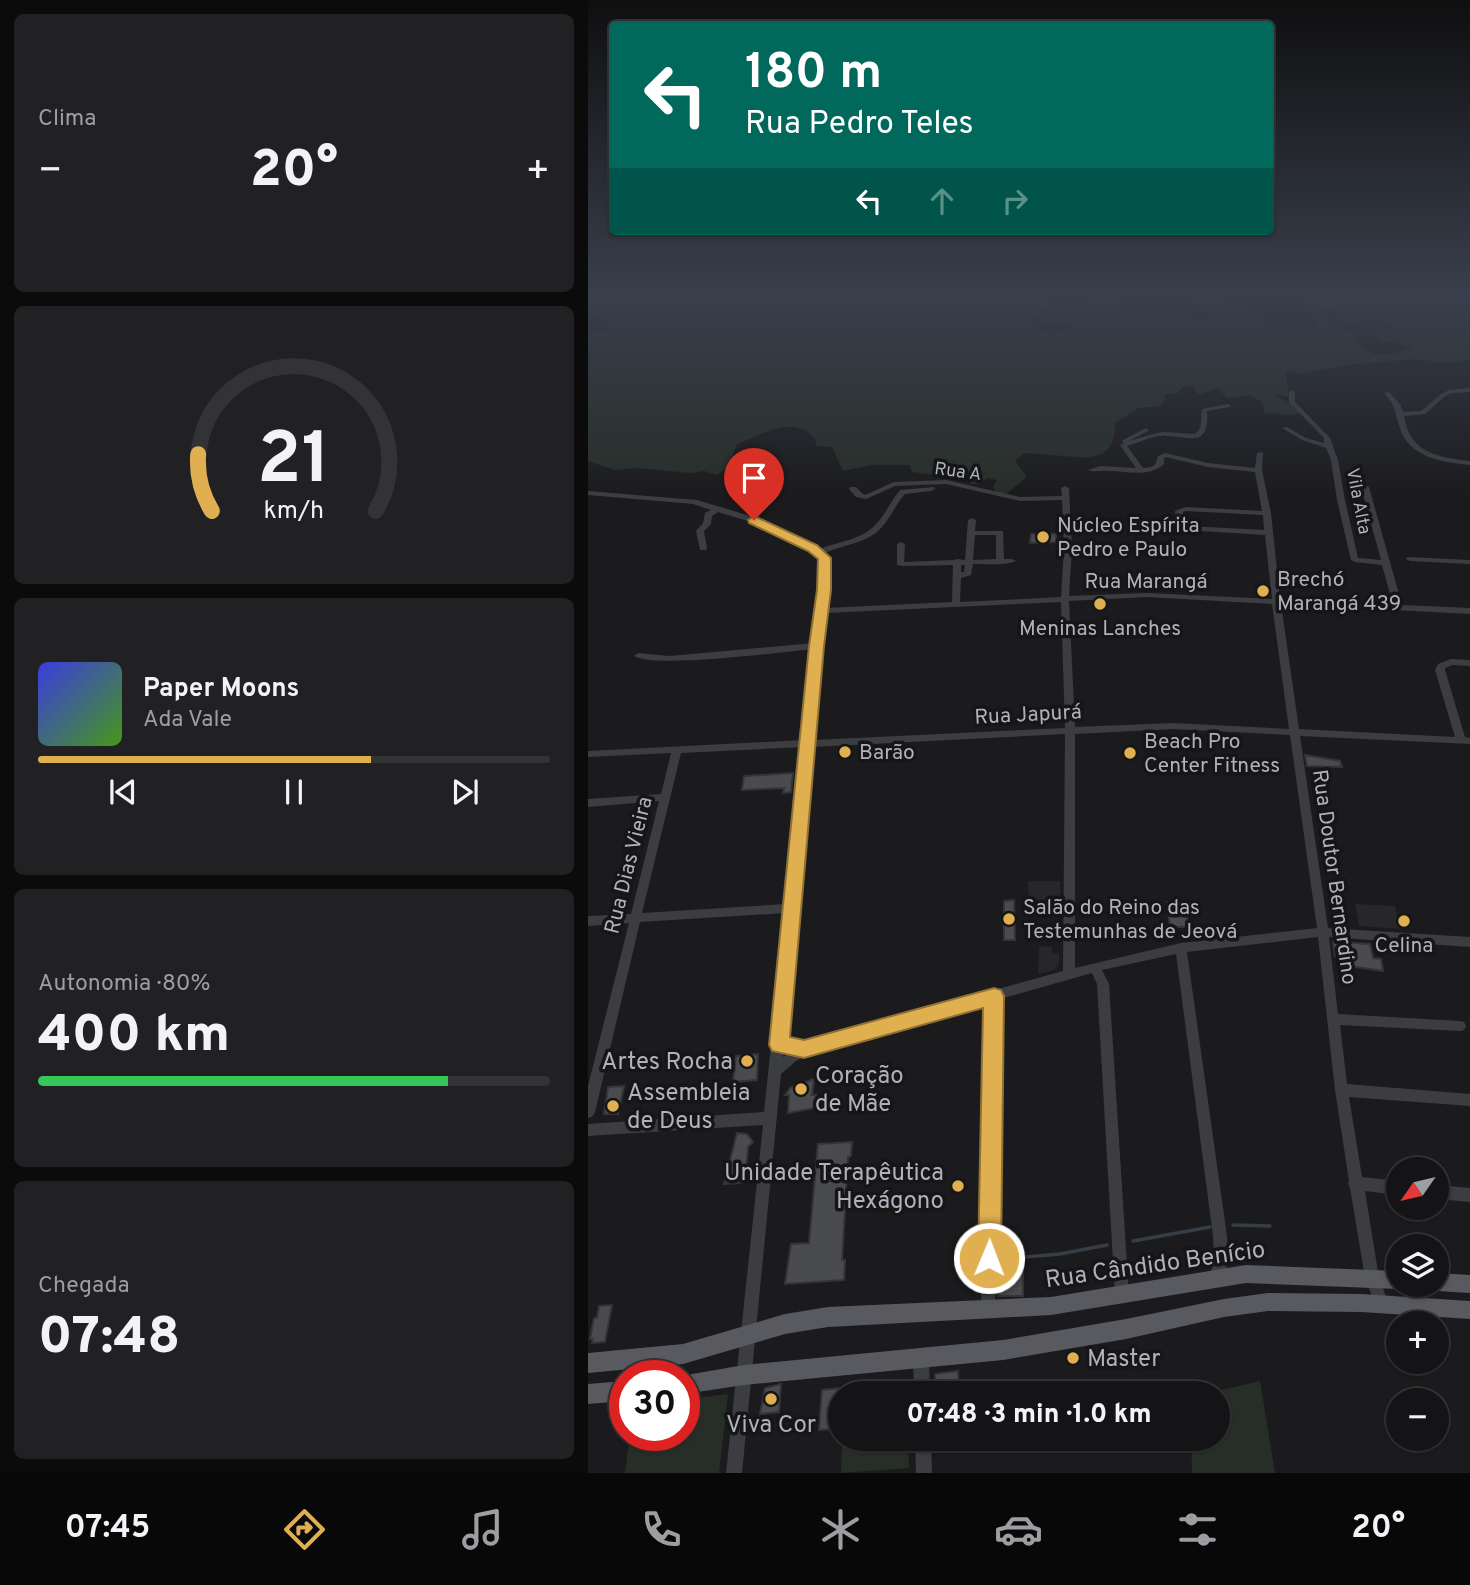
<!DOCTYPE html>
<html lang="pt">
<meta charset="utf-8">
<style>
body{margin:0;font-family:Overpass,sans-serif;background:#212123;color:#f1f3f6;height:100vh;display:flex;flex-direction:column;font-size:26px;white-space:nowrap}
*{box-sizing:border-box;margin:0}
p{font-size:23px;color:#9d9ea1}
.icon{flex:none;width:38px;height:38px;fill:none;stroke:currentColor;stroke-width:2;stroke-linecap:round;stroke-linejoin:round}
.map{position:relative;flex:1;overflow:hidden}
.drawer{display:flex;flex-direction:column;gap:14px;padding:14px;background:#0b0b0c;width:588px}
.drawer>*{flex:none}
.banner{position:absolute;left:21px;top:21px;width:665px;height:214px;border-radius:7px;box-shadow:0 2px 5px #0004,0 0 0 2px #333335;background:#00695c;color:#fff;overflow:hidden}
.needle{width:46px;rotate:236deg}
.controls{position:absolute;left:798px;top:1157px;display:grid;gap:14px}
.controls a{display:grid;place-items:center;width:63px;height:63px;border-radius:50%;background:#141416;box-shadow:0 2px 5px #0004,0 0 0 2px #333335;font-size:35px}
.speed{position:absolute;left:21px;top:1360px;display:flex;gap:14px;font-size:35px;font-weight:700;text-align:center}
.speed>*{display:grid;place-content:center;width:91px;height:91px;border-radius:50%;background:#141416;box-shadow:0 2px 5px #0004,0 0 0 2px #333335;line-height:1}
.speed .limit{border:10px solid #d22;background:#fff;color:#111}
.pin{position:absolute;display:grid;place-items:center;width:60px;height:60px;color:#fff;margin:-72px -30px;border-radius:50% 50% 50% 0;rotate:-45deg;box-shadow:0 0 7px #0007}
.pin .icon{rotate:45deg}
.me{position:absolute;width:77px;margin:-38px;rotate:1deg;stroke-linejoin:round;filter:drop-shadow(0 0 5px #0008)}
.turn{display:flex;align-items:center;gap:24px;height:147px;padding:0 21px;font-size:32px}
.turn .icon{width:91px;height:91px;stroke-width:2.5}
.turn b{display:block;font-size:49px;line-height:60px}
.lanes{display:flex;align-items:center;height:66px;padding:0 21px;background:#0003;justify-content:center;gap:35px;direction:ltr}
.lanes .off{opacity:.35}
.big{font-size:52px;font-weight:800;line-height:1.1}
.drawer .card{flex:1;display:flex;flex-direction:column;justify-content:center;gap:10px;min-width:0;padding:0 24px;border-radius:10px;background:#212123}
.drawer .dial{align-items:center;gap:0}
.dial svg{height:182px;overflow:visible;fill:none;stroke:#333335;stroke-width:7;stroke-linecap:round;text-anchor:middle}
.dial text{fill:#f1f3f6;stroke:none}
.song{display:flex;align-items:center;gap:21px}
.cover{width:84px;height:84px;border-radius:10px;background:linear-gradient(135deg,hsl(240 70% 55%),hsl(100 70% 35%))}
.played{height:7px;border-radius:4px;background:linear-gradient(90deg,#dfaf50 65%,#333335 65%)}
.keys{display:flex;justify-content:space-around;direction:ltr}
.heat{display:flex;justify-content:space-between;align-items:center;font-size:38px;direction:ltr}
.charge{height:10px;border-radius:5px;background:linear-gradient(90deg,#34c759 80%,#333335 0)}
.trip{position:absolute;left:240px;top:1381px;width:402px;height:70px;border-radius:35px;background:#141416;box-shadow:0 2px 5px #0004,0 0 0 2px #333335;font-weight:800;line-height:70px;text-align:center}
.dock{display:flex;height:112px;justify-content:space-around;align-items:center;background:#080809;color:#9d9ea1}
.dock .icon{width:49px;height:49px}
.dock .on{color:#dfaf50}
.dock b{font-size:32px;color:#f1f3f6}
main{display:flex;flex:1;min-height:0}
.map>svg:first-child{display:block}
</style>
<main>
<section class="drawer">
<div class="card"><p>Clima</p>
<div class="heat"><a>−</a><b class="big">20°</b><a>+</a></div>
</div>
<div class="card dial"><svg viewBox="0 0 100 80">
<path d="M14 69A42 42 0 1 1 86 69"/>
<path d="M14 69A42 42 0 0 1 8 44" stroke="#dfaf50"/>
<text x="50" y="56" font-size="32" font-weight="700">21</text>
<text x="50" y="72" font-size="11">km/h</text>
</svg></div>
<div class="card">
<div class="song"><i class="cover"></i><div><b>Paper Moons</b><p>Ada Vale</p></div></div>
<div class="played"></div>
<div class="keys"><svg class="icon" aria-label="previous" viewBox="0 0 24 24"><path d="M18 5L8 12l10 7zM5 5v14"/></svg><svg class="icon" aria-label="pause" viewBox="0 0 24 24"><path d="M8 5v14M16 5v14"/></svg><svg class="icon" aria-label="next" viewBox="0 0 24 24"><path d="M6 5l10 7-10 7zM19 5v14"/></svg></div>
</div>
<div class="card"><p>Autonomia · 80%</p><b class="big">400 km</b><div class="charge"></div></div>
<div class="card"><p>Chegada</p><b class="big">07:48</b></div>
</section>
<div class="map">
<svg width="882" height="1473" viewBox="0 0 882 1473">
<rect width="100%" height="100%" fill="#1b1b1d"/>
<g fill="#27272a">
<polygon points="440,881 472,881 473,901 441,901"/>
<polygon points="767,904 807,906 812,929 771,926"/>
<polygon points="451,946 464,947 465,953 471,953 471,963 467,970 450,974"/>
</g>
<g fill="#272e28" fill-rule="evenodd">
<path d="M0 292H474L472 298 460 299 459 301 462 306 440 319C449 335 473 341 484 323L463 324 453 320 476 306 502 300 501 294 496 292H569L532 301 521 311C533 316 542 311 554 312 577 314 598 319 621 323L626 322 609 302 581 292C593 292 609 289 621 292 635 295 639 310 654 313L656 310 677 323 725 328 729 322 716 299 702 300 687 292H882V360L854 363 828 359 759 365 713 374 698 371 701 398 691 394 687 396 702 403 712 413C696 418 693 412 677 414L674 402 661 395 639 398 630 388 610 395 605 387 596 386 588 394H576L578 399 572 406 550 408 527 423C528 467 492 457 465 455 455 454 446 454 436 453L427 461 439 477 418 494 408 492 405 487 409 480 399 478 393 484H382L385 473 346 475 324 472 322 465H283L255 471 244 447 228 446 227 438C203 414 176 434 149 444L140 468 129 475 116 471 102 473 49 468 27 470 0 461V332H17L21 328 20 321 0 317ZM727 306 753 308 749 318 757 324C773 323 790 314 802 327L787 332 794 342 807 341 825 349 801 355 785 354 774 347 763 332 738 324Z"/>
<polygon points="672,1381 687,1473 604,1473 603,1439 630,1438 630,1393 621,1393"/>
<polygon points="140,1394 131,1473 37,1473 42,1435 96,1435 99,1399"/>
<polygon points="254,1439 320,1439 321,1468 253,1473"/>
</g>
<g fill="none" stroke-linecap="round" stroke-linejoin="round">
<g stroke="#363d45" stroke-width="3.5">
<polyline points="645,1225 682,1226"/>
<polyline points="545,1241 622,1227"/>
<polyline points="415,1259 472,1254 519,1245"/>
</g>
</g>
<g fill="#4a4b4f" stroke="#353538" stroke-width="2">
<polygon points="443,534 468,534 468,542 442,543"/>
<polygon points="717,755 752,761 754,767 719,766"/>
<polygon points="205,773 203,792 195,793 196,788 154,790 156,776"/>
<polygon points="426,900 427,940 416,940 416,901"/>
<polygon points="579,902 591,902 591,914 599,914 600,927 582,927"/>
<polygon points="745,942 782,944 785,958 793,959 795,971 755,965 753,956 747,956"/>
<polygon points="170,1054 169,1080 145,1082 148,1056"/>
<polygon points="226,1079 224,1095 228,1095 227,1108 200,1113 201,1095 197,1095 203,1087"/>
<polygon points="36,1086 30,1114 16,1114 20,1087"/>
<polygon points="149,1133 159,1134 165,1142 160,1147 158,1169 154,1183 136,1184"/>
<polygon points="264,1142 263,1156 260,1157 254,1260 257,1260 256,1280 197,1284 203,1244 221,1243 230,1144"/>
<rect x="410" y="1263" width="25" height="33"/>
<polygon points="24,1305 17,1342 4,1343 5,1339 2,1339 6,1318 9,1318 11,1306"/>
<polygon points="370,1371 371,1393 348,1393 347,1374"/>
<polygon points="193,1384 191,1412 172,1414 177,1388"/>
<polygon points="271,1386 271,1393 252,1393 252,1423 245,1424 245,1429 231,1430 234,1390"/>
</g>
<g fill="none" stroke-linecap="round" stroke-linejoin="round">
<g fill="#3c3d41" fill-rule="evenodd">
<path d="M882 388V392L864 393 857 396 837 414 816 416C822 453 849 457 882 461V465C855 462 821 458 812 428 806 410 809 408 796 393L801 392 812 404 815 412 833 411 853 394 861 390Z"/>
<path d="M704 390 707 392V402L742 438 750 460 757 500 770 558 793 560 773 487 777 485 781 487 814 605 882 608V614L693 604 711 729 867 737 847 670 850 664 863 659 882 660V666L864 665 857 668V670L877 737 882 738V744L712 736 740 928 882 937V947L741 937 750 1014 872 1021 876 1022 878 1026 876 1030 872 1031 752 1025 759 1084 882 1094V1106L761 1097 774 1177 810 1181V1195L777 1191 791 1278 801 1304 799 1309 794 1311 789 1309 777 1278 762 1188 760 1183 761 1181 747 1090 730 937 599 952 639 1236C640 1252 640 1268 634 1283L629 1285 624 1283 622 1278 626 1254 625 1236 588 954 514 970 521 984 541 1296 539 1301 534 1303 529 1301 527 1296 509 984 504 973 412 999 407 1309 405 1314 400 1316 395 1314 393 1309 400 1002 229 1051 208 1061 193 1074 154 1473H138L175 1125 0 1136V1124L176 1112 197 913 52 922 7 1112 5 1116 0 1118V1086L41 923 0 926V916L43 914 71 801 0 807V799L73 794 83 753 0 757V751L216 740 226 649C194 652 66 669 46 656L50 653 81 656 226 643 232 590 233 558 229 554 163 522 130 512 124 516 123 524 116 531 119 548 118 550H112L108 531 115 523 117 513 123 510 105 504 0 495V491L109 500 169 518 232 549C251 541 275 540 289 523 298 513 303 501 312 490L346 487 347 489 343 491 317 494C308 504 303 517 294 527 279 544 256 544 237 553L241 558 238 608 364 602 365 565 315 566 309 565V544L313 542 317 544 316 562 366 560 369 559 377 560 380 520 384 518 388 520 387 531H415L416 559H424L428 561C416 566 398 564 385 564L383 575 373 578 372 602 473 597 476 548 474 500 432 501 358 484 307 486 278 499 268 497 261 489 262 487H268L274 493 277 495 306 482 358 480 432 497 474 496 473 488 477 486 481 488 484 548 481 596 559 593 684 599 677 535 597 530 588 525 587 511 597 507 674 511 667 472 620 467 578 457 576 458V464C561 478 540 471 522 471 514 470 507 473 500 470L512 466 548 468 532 445 536 443 534 441 535 440 558 428 561 430 560 431 541 441 565 434 575 432 607 434C616 427 612 418 614 409L640 404 643 406 642 407 619 411C622 452 597 434 572 436 561 437 550 443 539 446L555 468 564 467 568 463 570 456 577 453 620 463 667 468 669 453 675 452 674 470 683 513 692 599 805 605 794 565 767 562 763 560 749 500 743 460 738 448 714 440 694 428 699 427 718 438 736 443V438L701 402V392ZM598 511 675 515 676 530 599 526 596 524 595 512ZM387 535H408V559L385 560ZM373 565H377L376 572H373ZM559 597 684 604 701 729 585 723 487 727 481 601ZM473 602 477 728 226 740 238 613ZM585 729 702 735 729 928 593 943 487 968V734ZM477 734 475 971 226 1040 195 1057 225 747ZM215 747 198 904 54 913 93 753Z"/>
<polygon points="819,557 882,560 882,564 822,561 818,559"/>
<polygon points="849,1185 882,1188 882,1202 849,1199"/>
<polygon points="333,1352 338,1355 341,1360 342,1393 326,1393 325,1360 328,1355"/>
<polygon points="327,1438 343,1438 344,1473 328,1473"/>
</g>
<g fill="#585a60" fill-rule="evenodd">
<polygon points="658,1265 810,1271 810,1284 817,1284 810,1289 658,1283 463,1315 240,1327 197,1334 95,1364 0,1373 0,1353 95,1344 197,1314 240,1307 463,1297"/>
<polygon points="849,1273 882,1275 882,1293 849,1291 842,1289 841,1284 849,1284"/>
<polygon points="680,1293 773,1294 882,1301 882,1319 773,1312 680,1311 636,1317 538,1339 415,1360 156,1385 96,1394 96,1376 93,1376 156,1365 415,1340 538,1319 636,1299"/>
<polygon points="37,1381 37,1401 0,1404 0,1384"/>
</g>
</g>
<linearGradient id="sky" x2="0" y2="1"><stop stop-color="#0f0f10"/><stop offset="0.59" stop-color="#393f4c"/><stop offset="1" stop-color="#393f4c" stop-opacity="0"/></linearGradient>
<rect width="882" height="498" fill="url(#sky)"/>
<polygon fill="#dfaf50" stroke="#917234" stroke-width="2" points="166,516 229,545 243,558 243,590 236,646 202,1037 216,1040 406,988 413,990 416,996 413,1258 410,1266 401,1269 393,1266 390,1258 395,1008 216,1058 184,1051 181,1045 221,646 229,590 230,559 220,551 161,523 160,520"/>
<g fill="#dfaf50" stroke="#161618" stroke-width="2.5">
<circle cx="455" cy="537" r="7"/>
<circle cx="675" cy="591" r="7"/>
<circle cx="512" cy="604" r="7"/>
<circle cx="257" cy="752" r="7"/>
<circle cx="542" cy="753" r="7"/>
<circle cx="421" cy="919" r="7"/>
<circle cx="816" cy="921" r="7"/>
<circle cx="159" cy="1061" r="7"/>
<circle cx="213" cy="1089" r="7"/>
<circle cx="25" cy="1106" r="7"/>
<circle cx="370" cy="1186" r="7"/>
<circle cx="485" cy="1358" r="7"/>
<circle cx="183" cy="1399" r="7"/>
</g>
<g text-anchor="middle" stroke-width="7" stroke-linejoin="round" paint-order="stroke">
<g font-size="18" fill="#afb2bb" stroke="#161618">
<text transform="translate(370 471) rotate(8)" y="6">Rua A</text>
<text transform="translate(771 501) rotate(79)" y="6">Vila Alta</text>
</g>
<g font-size="21" fill="#afb2bb" stroke="#161618" text-anchor="start">
<text x="469" y="532">Núcleo Espírita<tspan x="469" dy="24">Pedro e Paulo</tspan></text>
<text x="689" y="586">Brechó<tspan x="689" dy="24">Marangá 439</tspan></text>
<text x="512" y="635" text-anchor="middle">Meninas Lanches</text>
<text x="556" y="748">Beach Pro<tspan x="556" dy="24">Center Fitness</tspan></text>
<text x="271" y="759">Barão</text>
<text x="435" y="914">Salão do Reino das<tspan x="435" dy="24">Testemunhas de Jeová</tspan></text>
<text x="816" y="952" text-anchor="middle">Celina</text>
</g>
<g font-size="21" fill="#afb2bb" stroke="#161618">
<text x="558" y="588">Rua Marangá</text>
<text transform="translate(440 714) rotate(-3)" y="7">Rua Japurá</text>
<text transform="translate(40 865) rotate(-76)" y="7">Rua Dias Vieira</text>
<text transform="translate(747 877) rotate(82)" y="7">Rua Doutor Bernardino</text>
</g>
<g font-size="24" fill="#afb2bb" stroke="#161618" text-anchor="start">
<text x="145" y="1069" text-anchor="end">Artes Rocha</text>
<text x="227" y="1083">Coração<tspan x="227" dy="28">de Mãe</tspan></text>
<text x="39" y="1100">Assembleia<tspan x="39" dy="28">de Deus</tspan></text>
<text x="356" y="1180" text-anchor="end">Unidade Terapêutica<tspan x="356" dy="28">Hexágono</tspan></text>
<text x="499" y="1366">Master</text>
<text x="183" y="1432" text-anchor="middle">Viva Cor</text>
</g>
<g font-size="24" fill="#afb2bb" stroke="#161618">
<text transform="translate(567 1264) rotate(-8)" y="8">Rua Cândido Benício</text>
</g>
</g>
</svg>
<div class="controls">
<a><svg class="needle" viewBox="-14 -14 28 28"><path d="M0-13l5 13h-10z" fill="#e53935"/><path d="M0 13l5-13h-10z" fill="#9d9ea1"/></svg></a>
<a><svg class="icon" aria-label="layers" viewBox="0 0 24 24"><path d="M12 4l9 5-9 5-9-5zM3 14l9 5 9-5"/></svg></a>
<a>+</a>
<a>−</a>
</div>
<div class="speed"><div class="limit">30</div></div>
<div class="pin" style="left:166px;top:520px;background:#d93025"><svg class="icon" aria-label="arrive" viewBox="0 0 24 24"><path d="M6 21V4h12l-3 4 3 4H6"/></svg></div>
<svg class="me" style="left:401px;top:1258px" viewBox="-20 -20 40 40"><circle r="17" fill="#dfaf50" stroke="#fff" stroke-width="3"/><path d="M0-11L8 9 0 5-8 9z" fill="#fff"/></svg>
<div class="trip">07:48 · 3 min · 1.0 km</div>
<div class="banner">
<div class="turn"><svg class="icon" aria-label="left" viewBox="0 0 24 24"><path d="M17 20v-9H6M10 6l-5 5 5 5"/></svg><div><b>180 m</b>Rua Pedro Teles</div></div>
<div class="lanes"><svg class="icon" aria-label="left" viewBox="0 0 24 24"><path d="M17 20v-9H6M10 6l-5 5 5 5"/></svg><svg class="icon off" aria-label="ahead" viewBox="0 0 24 24"><path d="M12 20V5M6 11l6-6 6 6"/></svg><svg class="icon off" aria-label="right" viewBox="0 0 24 24"><path d="M7 20v-9h11M14 6l5 5-5 5"/></svg></div>
</div>
</div>
</main>
<nav class="dock">
<b>07:45</b>
<svg class="icon on" aria-label="directions" viewBox="0 0 24 24"><path d="M12 3l9 9-9 9-9-9zM9 14v-3h6M13 9l2 2-2 2"/></svg>
<svg class="icon" aria-label="music" viewBox="0 0 24 24"><path d="M9 18V5l10-2v13"/><circle cx="6" cy="18" r="3"/><circle cx="16" cy="16" r="3"/></svg>
<svg class="icon" aria-label="phone" viewBox="0 0 24 24"><path d="M5 4h4l2 5-3 2q2 4 5 5l2-3 5 2v4C11 20 4 13 5 4z"/></svg>
<svg class="icon" aria-label="climate" viewBox="0 0 24 24"><path d="M12 3v18M4 7l16 10M4 17L20 7"/></svg>
<svg class="icon" aria-label="car" viewBox="0 0 24 24"><path d="M5 17H2v-5l4-1 3-4h7l3 4 3 1v5h-3M9 17h6M6 11h13"/><circle cx="7" cy="17" r="2"/><circle cx="17" cy="17" r="2"/></svg>
<svg class="icon" aria-label="filters" viewBox="0 0 24 24"><path d="M4 7h16M4 17h16"/><circle cx="9" cy="7" r="2"/><circle cx="15" cy="17" r="2"/></svg>
<b>20°</b>
</nav>
